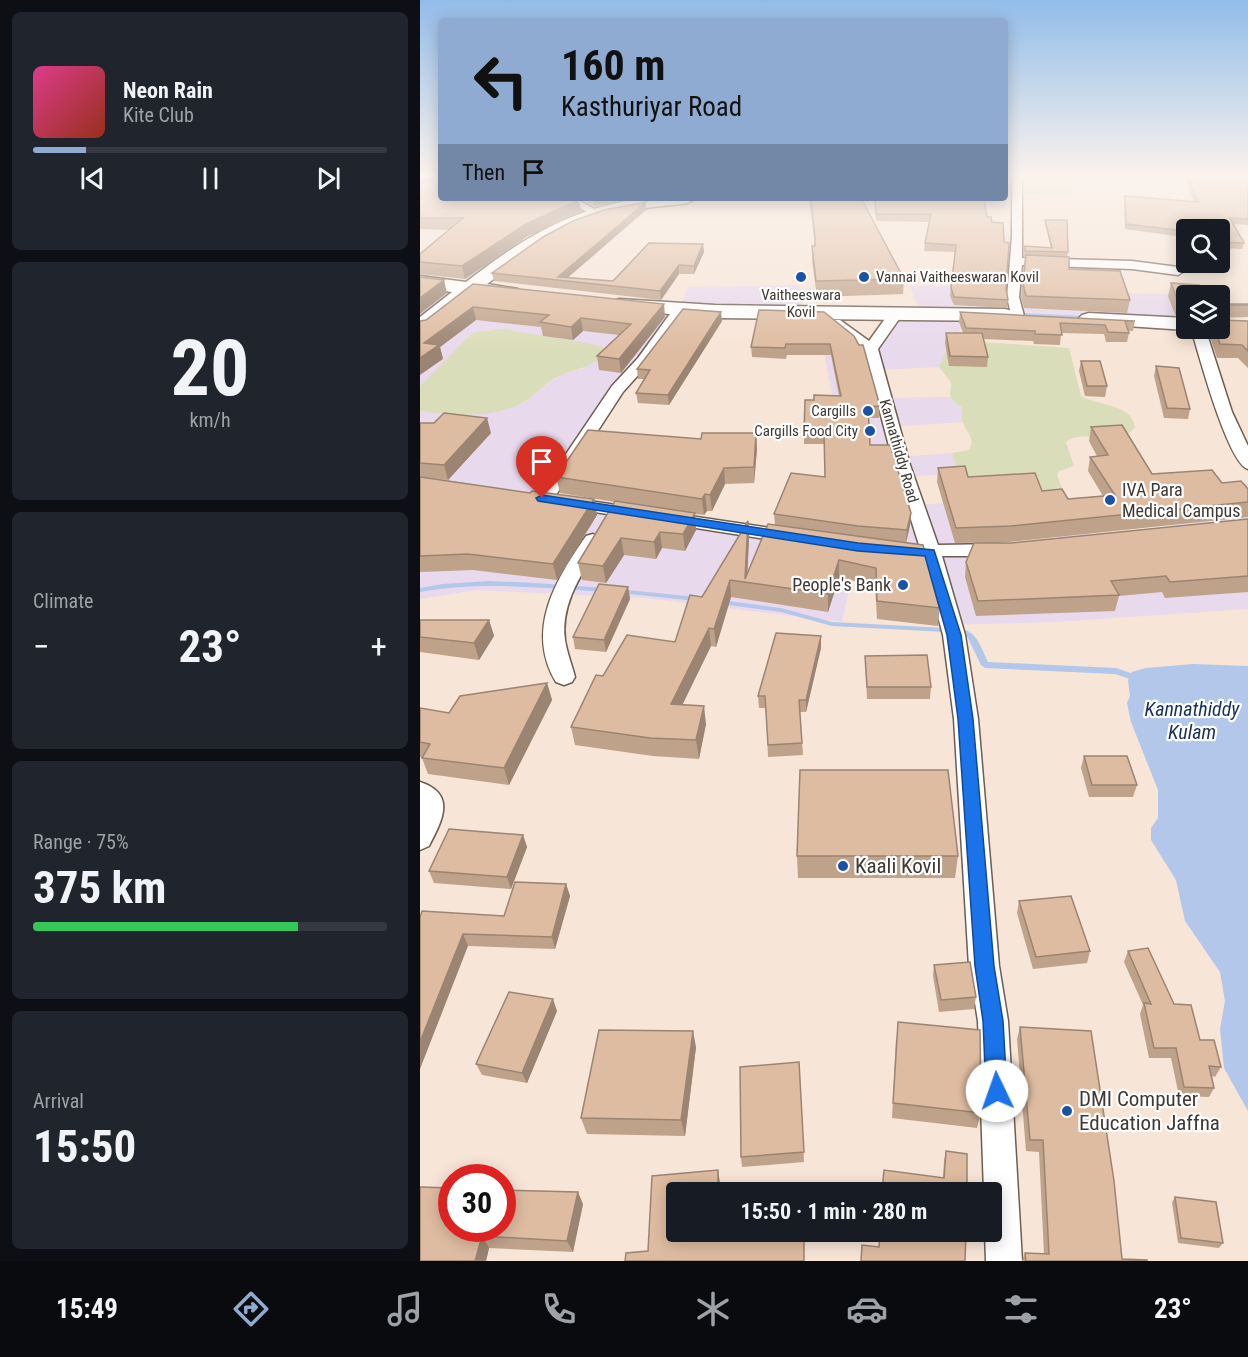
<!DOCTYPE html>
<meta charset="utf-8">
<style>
body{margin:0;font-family:"Roboto Condensed",sans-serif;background:#20242c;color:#f1f3f6;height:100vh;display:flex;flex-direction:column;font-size:22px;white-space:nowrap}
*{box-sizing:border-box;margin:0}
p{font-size:20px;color:#9ea1a6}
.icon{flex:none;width:33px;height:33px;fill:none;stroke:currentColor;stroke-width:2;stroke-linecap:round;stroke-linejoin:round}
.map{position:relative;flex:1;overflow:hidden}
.panel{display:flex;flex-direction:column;gap:12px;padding:12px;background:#0d0f14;width:420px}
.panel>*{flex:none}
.guide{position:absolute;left:18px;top:18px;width:570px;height:183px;border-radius:6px;box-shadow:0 3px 15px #0003;background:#90abd1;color:#111;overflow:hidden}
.buttons{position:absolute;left:756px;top:219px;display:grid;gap:12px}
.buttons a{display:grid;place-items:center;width:54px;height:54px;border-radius:6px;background:#171b24;box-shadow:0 3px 15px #0003;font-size:30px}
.speed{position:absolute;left:18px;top:1164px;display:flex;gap:12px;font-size:30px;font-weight:700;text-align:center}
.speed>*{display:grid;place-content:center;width:78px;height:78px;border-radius:50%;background:#171b24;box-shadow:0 3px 15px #0003;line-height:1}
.speed .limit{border:9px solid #d22;background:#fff;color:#111}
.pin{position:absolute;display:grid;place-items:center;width:51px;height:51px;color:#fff;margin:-62px -26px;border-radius:50% 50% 50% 0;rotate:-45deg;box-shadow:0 0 6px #0007}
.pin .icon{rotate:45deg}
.me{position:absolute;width:66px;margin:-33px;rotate:357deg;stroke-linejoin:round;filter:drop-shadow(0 0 4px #0008)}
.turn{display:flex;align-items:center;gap:21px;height:126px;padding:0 24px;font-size:27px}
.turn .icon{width:78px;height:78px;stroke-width:2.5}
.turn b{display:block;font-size:42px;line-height:51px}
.then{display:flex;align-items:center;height:57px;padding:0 24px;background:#0003;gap:12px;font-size:22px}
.big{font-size:45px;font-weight:700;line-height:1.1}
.panel .widget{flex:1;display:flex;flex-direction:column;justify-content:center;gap:9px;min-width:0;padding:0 21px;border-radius:9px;background:#20242c}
.panel .dial{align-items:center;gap:0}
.dial b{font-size:78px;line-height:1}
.song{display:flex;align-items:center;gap:18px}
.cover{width:72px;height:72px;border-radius:9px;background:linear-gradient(135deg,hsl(330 70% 55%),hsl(10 70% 35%))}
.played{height:6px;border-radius:3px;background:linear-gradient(90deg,#90abd1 15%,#363941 15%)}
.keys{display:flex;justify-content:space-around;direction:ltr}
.heat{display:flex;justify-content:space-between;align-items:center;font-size:33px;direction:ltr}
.charge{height:9px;border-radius:4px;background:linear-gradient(90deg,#34c759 75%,#363941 0)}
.trip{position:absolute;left:246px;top:1182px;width:336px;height:60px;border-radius:6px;background:#171b24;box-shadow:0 3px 15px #0003;font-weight:700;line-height:60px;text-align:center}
.tab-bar{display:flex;height:96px;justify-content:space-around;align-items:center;background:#090b0e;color:#9ea1a6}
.tab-bar .icon{width:42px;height:42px}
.tab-bar .active{color:#90abd1}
.tab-bar b{font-size:27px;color:#f1f3f6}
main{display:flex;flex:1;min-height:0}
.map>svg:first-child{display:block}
</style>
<main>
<section class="panel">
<div class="widget">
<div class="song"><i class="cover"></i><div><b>Neon Rain</b><p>Kite Club</p></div></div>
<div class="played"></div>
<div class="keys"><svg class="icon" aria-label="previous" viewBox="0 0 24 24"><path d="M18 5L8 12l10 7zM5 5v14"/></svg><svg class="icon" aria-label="pause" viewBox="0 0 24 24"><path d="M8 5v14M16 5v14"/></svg><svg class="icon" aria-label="next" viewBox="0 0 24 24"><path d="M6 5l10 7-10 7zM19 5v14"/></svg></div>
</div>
<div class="widget dial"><b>20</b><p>km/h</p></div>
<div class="widget"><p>Climate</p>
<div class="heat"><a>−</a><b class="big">23°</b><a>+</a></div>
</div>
<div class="widget"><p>Range · 75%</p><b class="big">375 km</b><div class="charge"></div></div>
<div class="widget"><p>Arrival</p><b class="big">15:50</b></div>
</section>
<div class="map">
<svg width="828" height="1261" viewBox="0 0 828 1261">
<rect width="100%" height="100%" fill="#f7e5d7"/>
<g fill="#e8d9ec" fill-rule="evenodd">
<polygon points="585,175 596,175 599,211 568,207 570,198 585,198"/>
<path d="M576 235 598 236 595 263 626 264 655 292 783 295 766 296V324L546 314 536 340 530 344 519 367 457 370 464 398 530 397 542 408V422L472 427 480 457 532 453 538 473 486 477 494 505 543 502 575 519 589 549 642 543 623 512 650 509 676 540 754 532 728 492 828 483V609L634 622 531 625 438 547 422 622 225 598 56 590 0 599V411L34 415 69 412 105 402 139 375 164 368 97 331 68 330 49 336 0 386V282L259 310 268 287 379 285 383 292 379 313 451 349 477 312H500L490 286H538ZM260 310 379 313 404 353 431 492 438 547 122 498Z"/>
</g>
<g fill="#daddb9">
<polygon points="604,183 651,185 652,196 604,194"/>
<path d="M84 329 182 346 185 349C177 369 156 367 139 376 126 382 117 394 105 401 76 419 32 416 0 411V386L49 336 56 332Z"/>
<path d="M536 340 649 348 661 396C678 406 711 403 715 427 699 450 664 427 646 442L654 466 639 471 637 475 650 509 575 519 538 473 532 453 549 450C556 439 547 433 543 423 541 419 542 413 542 408L530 397 531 382 519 367 530 344Z"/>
</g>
<polygon fill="#b2c7e9" points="773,664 828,666 828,1111 804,1068 800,1029 805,1001 800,972 765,921 756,880 731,840 731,828 738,818 738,790 711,722 707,703 710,696 708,680 712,672 726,668"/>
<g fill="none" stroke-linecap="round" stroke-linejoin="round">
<g fill="#b2c7e9" fill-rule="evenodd">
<polygon points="279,198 290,198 263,202 261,201"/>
<polygon points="600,313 669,316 671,317 669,318 602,315 600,315"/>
<path d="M69 581 115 583 185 588 189 590 185 592C122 588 63 581 0 592V588L23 584Z"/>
<polygon points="197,589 277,597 281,599 277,601 200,593 196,591"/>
<polygon points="298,600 301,600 361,608 412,622 525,628 529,630 525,632 412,626 361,612 301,604 298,604 297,602"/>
<path d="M538 629C557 629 561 648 568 662L696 668 722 677 723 679 719 682 695 674 565 668 561 665 548 638 537 631Z"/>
</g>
<defs>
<g id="street">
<polygon points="4,175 15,175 0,188 0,179"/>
<polygon points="592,175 602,175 602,258 712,261 758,267 764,271 758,275 712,269 602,265 599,297 604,316 602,319 592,319 587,297 592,236"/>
<polygon points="142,198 155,198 176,210 167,212"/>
<polygon points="260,306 267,310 228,364 203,392 136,495 124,495 121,491 192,386 218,358 255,307"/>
<polygon points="477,308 484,312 458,349 490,465 518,545 580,544 590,550 580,556 522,556 545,635 558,719 579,966 588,1021 602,1261 566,1261 565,1232 572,1232 572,1192 564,1192 558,1021 549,966 534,719 523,635 502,557 490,555 487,551 490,547 499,545 474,465 444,351 408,323 410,320 420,320 449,341 472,309"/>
<path d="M771 328H785L812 412 828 446V469C808 464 778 352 771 328Z"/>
<polygon points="149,498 371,531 380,537 371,543 143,507 140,503 143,499"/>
<path d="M173 534 182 540C164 571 140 602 145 640 147 653 152 665 155 677L152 682 144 685 136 682C105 630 136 579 166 536Z"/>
<path d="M0 782C37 794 22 821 9 846L0 850Z"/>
</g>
<g id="primary">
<path d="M226 198H276L268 203C240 207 209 208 181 216 139 230 102 257 67 284L98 289 101 293 98 297 91 299 54 295 8 332 0 333V317L32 292 0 288V276L46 282C104 237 153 207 226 198Z"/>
<polygon points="199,299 295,305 585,309 592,311 596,315 592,319 585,321 295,318 192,309 189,305 192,301"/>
<polygon points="669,313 766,318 766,328 774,328 766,330 662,323 658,319 662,315"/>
</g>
</defs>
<use href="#street" stroke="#6d5e51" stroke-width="3"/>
<use href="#primary" stroke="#6d5e51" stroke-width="3"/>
<use href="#street" fill="#fff" fill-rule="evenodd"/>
<use href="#primary" fill="#fff" fill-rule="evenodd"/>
</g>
<g fill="#bfa28a">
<polygon points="765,175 828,175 828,225 813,224 824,243 822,249 800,248 800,230 766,230 766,246 763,237 705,229 704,201 705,196 774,202 765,177"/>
<polygon points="0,180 159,200 161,211 108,236 45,279 0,274 0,254 29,230 0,229"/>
<polygon points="160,198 215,198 174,206"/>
<polygon points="389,198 441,198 484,279 483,294 397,297 392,261 392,246 395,246"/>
<polygon points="454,198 564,198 567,217 572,222 588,300 587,308 534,305 530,296 535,252 504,251 505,243 509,222 456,221"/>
<polygon points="226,202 226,210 148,277 193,281 283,244 284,252 274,274 259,274 241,300 74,281 72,273"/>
<polygon points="625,220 648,252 647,257 649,269 710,300 707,313 604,308 601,297 605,256 604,256 605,246 631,248 625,224"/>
<polygon points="751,283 766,296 766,317 766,316 755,315 748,296"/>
<polygon points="53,284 245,317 201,373 179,370 177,356 199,335 163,331 153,340 123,336 121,327 56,320 20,347 23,359 6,320"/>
<polygon points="800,304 828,304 828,317 800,318 800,320"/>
<polygon points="404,312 460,406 459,418 449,418 450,445 491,513 490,525 486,543 520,608 518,626 457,619 455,585 419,578 408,612 311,597 296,647 291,646 262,705 286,724 279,759 233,756 155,745 151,727 183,676 255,642 328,521 329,538 327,574 355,525 354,514 405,477 404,444 384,444 384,432 394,400 419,396 411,355 367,355 366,359 332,357 331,347"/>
<polygon points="540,312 715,321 713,331 709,331 709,333 707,342 686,342 684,334 641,333 640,345 614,344 613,341 563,339 568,357 567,367 529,366 525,343 526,333 543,333 539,322"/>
<polygon points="302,321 249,405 218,403 216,393 224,379 218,379 217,369"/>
<polygon points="828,321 828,368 818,358 797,358 787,328 800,328"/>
<polygon points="661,361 687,386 685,397 665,396 659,371"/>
<polygon points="736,366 770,409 768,419 744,418 734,376"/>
<polygon points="0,423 71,433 28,480 11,478 110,493 174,499 177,515 137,580 53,570 0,572"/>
<polygon points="671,427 732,474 802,483 828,489 828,517 589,542 535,543 517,482 518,468 548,477 622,491 648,499 683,496 668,471 670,457 677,456 669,441"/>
<polygon points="336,433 337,449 334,483 305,484 292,511 287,511 284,515 275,514 276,530 265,551 242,548 236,559 204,555 186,583 162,580 158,563 195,502 140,493 136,477 281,439"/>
<polygon points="828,519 828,592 745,598 742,592 699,596 695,611 556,616 545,577 546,562 591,543"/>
<polygon points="208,587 210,599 186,652 155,649 153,637"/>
<polygon points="0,620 69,620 74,636 59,660 0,652"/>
<polygon points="401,648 386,712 380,712 383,755 348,757 346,708 339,708 338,696"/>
<polygon points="445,656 511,687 510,699 447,699"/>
<polygon points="127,683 132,700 89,785 8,774 2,758 0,757 0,708 29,713"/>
<polygon points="664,756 717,785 713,797 669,797 661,768"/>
<polygon points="103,835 107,847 91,889 14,883 9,871"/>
<polygon points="377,856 538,856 535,878 378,878"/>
<polygon points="146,884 150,896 135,949 48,946 0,917 84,916"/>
<polygon points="599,901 670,951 667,963 613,969 597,913"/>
<polygon points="708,951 754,1004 801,1067 795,1077 792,1076 794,1088 789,1097 759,1096 751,1058 729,1058 720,1014 723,1005 704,962"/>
<polygon points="514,965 556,997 554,1009 519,1012 513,976"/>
<polygon points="137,1011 107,1083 62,1075 56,1064"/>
<polygon points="600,1027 702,1259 727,1261 602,1261 605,1253 624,1254 619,1152 606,1151 597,1039"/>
<polygon points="476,1038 561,1113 557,1128 472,1118"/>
<polygon points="276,1047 265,1136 167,1134 161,1118"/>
<polygon points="379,1062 384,1162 322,1167 321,1157"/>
<polygon points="526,1151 547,1192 523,1178 524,1161"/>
<polygon points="0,1187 163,1204 153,1252 69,1248 66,1261 0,1261"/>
<polygon points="755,1197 803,1243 799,1248 758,1243 752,1202"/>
</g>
<g fill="#9b8471">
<polygon points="173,198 215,198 174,206"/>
<polygon points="159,200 161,211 108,236 45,279 42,266 106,224"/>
<polygon points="226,202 226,210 144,281 138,277"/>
<polygon points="283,244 284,252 274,274 274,266"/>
<polygon points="259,265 259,274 241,300 240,291"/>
<polygon points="24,280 27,293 0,314 0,298"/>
<polygon points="244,304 245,317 201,373 199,359"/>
<polygon points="53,307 56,320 20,347 23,359 0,375 0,358 4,343"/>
<polygon points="301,312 302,321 249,405 248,395"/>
<polygon points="161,318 163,331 153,340 151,327"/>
<polygon points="67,418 71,433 28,480 24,465"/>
<polygon points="336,433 337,449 334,483 334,467"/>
<polygon points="304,468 305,484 292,511 290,495"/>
<polygon points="285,494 287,511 284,515 282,499"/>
<polygon points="174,499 177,515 137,580 133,564"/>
<polygon points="275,513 276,530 265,551 263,534"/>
<polygon points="491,513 490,525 486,543 487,530"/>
<polygon points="328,521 329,538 327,582 325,582"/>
<polygon points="240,532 242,548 236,559 234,542"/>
<polygon points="201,538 204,555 186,583 183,566"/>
<polygon points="419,560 419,578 408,612 408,594"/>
<polygon points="310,580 311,597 296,647 294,629"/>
<polygon points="208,587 210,599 186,652 184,640"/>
<polygon points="69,620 74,636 59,660 54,643"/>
<polygon points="289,628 291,646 254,722 251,704"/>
<polygon points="401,636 401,648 386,712 386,700"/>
<polygon points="127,683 132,700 89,785 84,768"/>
<polygon points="284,706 286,724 279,759 276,740"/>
<polygon points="103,835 107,847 91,889 87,877"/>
<polygon points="146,884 150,896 135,949 132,937"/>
<polygon points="43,934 48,946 0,1069 0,1042"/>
<polygon points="133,999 137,1011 107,1083 102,1073"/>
<polygon points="273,1031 276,1047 265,1136 261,1120"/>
<polygon points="298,1170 300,1183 300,1192 298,1192"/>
<polygon points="158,1192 163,1204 153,1252 147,1241"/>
<polygon points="297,1232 300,1232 300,1250 297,1239"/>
<polygon points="62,1236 69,1248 66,1261 55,1261"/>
</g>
<g fill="#debca1" stroke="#9b8471" stroke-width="1.5">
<polygon points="767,175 828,175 828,219 810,218 824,243 800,242 800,230 766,230 766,237 764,231 706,224 705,196 778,202"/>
<polygon points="0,180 21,180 21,198 156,198 159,200 106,224 42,266 0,262 0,254 43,218 0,218"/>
<polygon points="391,198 441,198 484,279 396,281 392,246 395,246 395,237"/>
<polygon points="455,198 564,198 567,217 571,217 572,222 583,223 584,242 589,243 586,289 588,300 534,297 531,288 536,245 505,243 511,214 456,214"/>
<polygon points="226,202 138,277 193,281 229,243 283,244 274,266 259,265 240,291 72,273 123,237 153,221 184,210"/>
<polygon points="625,220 647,220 648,252 605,251 605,246 632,248"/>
<polygon points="606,255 649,257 649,269 700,271 710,300 606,296 603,284"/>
<polygon points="0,277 24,280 0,298"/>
<polygon points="751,283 779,285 783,296 766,296 766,303 758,302"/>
<polygon points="53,284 244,304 199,359 177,356 211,324 161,318 151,327 120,322 129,315 53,307 4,343 19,345 0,358 0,321 6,320"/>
<polygon points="800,304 828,304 828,305 803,305 801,313 800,313"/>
<polygon points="263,309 301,312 248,395 216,393 230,370 217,369"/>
<polygon points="339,310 404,312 434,336 439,345 443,345 460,406 448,407 450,445 470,445 491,513 487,530 438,526 354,514 371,473 405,477 404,432 384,432 385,400 394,400 394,395 421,396 410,344 366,344 365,348 331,347"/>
<polygon points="540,312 715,321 705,321 709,333 688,332 685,325 640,323 642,335 615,334 615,331 546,328"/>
<polygon points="800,320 828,321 828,351 822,345 800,344 795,328 800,328"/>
<polygon points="526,333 562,333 568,357 530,356"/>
<polygon points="661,361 680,361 687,386 667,386"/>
<polygon points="736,366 759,368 770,409 747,408"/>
<polygon points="24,413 67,418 24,465 0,463 0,423 14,423"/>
<polygon points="702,425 732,474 792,470 802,483 821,481 828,489 828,502 591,526 536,528 518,468 545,466 548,477 615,473 622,491 642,489 648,499 695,495 670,457 688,455 671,427"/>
<polygon points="168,430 281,439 282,433 336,433 334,467 304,468 290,495 285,494 282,499 136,477"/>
<polygon points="0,477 110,493 112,491 174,499 133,564 48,554 0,556"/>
<polygon points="195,501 275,513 263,534 240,532 234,542 201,538 183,566 158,563"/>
<polygon points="828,519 828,576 750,582 746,576 691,581 699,595 558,601 546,562 554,543 591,543"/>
<polygon points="328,521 325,579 348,524 503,545 520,608 457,601 456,568 419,560 408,594 310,580 294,629 289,628 251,704 284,706 276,740 230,738 151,727 176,675 183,676 207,635 255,642 270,595 282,597"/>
<polygon points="179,584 208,587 184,640 153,637"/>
<polygon points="0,620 69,620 54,643 0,637"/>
<polygon points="356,633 401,636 386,700 379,700 382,743 348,745 345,696 338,696"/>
<polygon points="507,655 511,687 447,687 445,656"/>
<polygon points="127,683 84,768 2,758 10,744 0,742 0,708 29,713 40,696"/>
<polygon points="664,756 707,756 717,785 672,785"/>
<polygon points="380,770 528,770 538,856 377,856"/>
<polygon points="29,829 103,835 87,877 9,871"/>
<polygon points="95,882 146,884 132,937 43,934 0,1042 0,917 2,911 84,916"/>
<polygon points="651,896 670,951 616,957 599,901"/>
<polygon points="728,948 754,1004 771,1005 780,1040 794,1040 801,1067 789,1066 794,1088 764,1087 756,1048 734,1048 724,1003 731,1004 708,951"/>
<polygon points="550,962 556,997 521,1000 514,965"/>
<polygon points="89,992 133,999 102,1073 56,1064"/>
<polygon points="478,1022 560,1030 561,1113 473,1103"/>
<polygon points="600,1027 671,1031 694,1181 702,1259 727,1260 727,1261 606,1261 605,1253 629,1254 623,1140 610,1140"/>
<polygon points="179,1030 273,1031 261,1120 161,1118"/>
<polygon points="379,1062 384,1152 321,1157 320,1067"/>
<polygon points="526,1151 547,1154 547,1192 462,1192 464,1170 524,1178"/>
<polygon points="298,1170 298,1192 256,1192 256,1232 297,1232 297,1239 384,1237 384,1261 205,1261 206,1253 228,1251 232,1176"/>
<polygon points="0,1187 32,1188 32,1228 82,1228 82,1190 158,1192 147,1241 62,1236 55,1261 0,1261"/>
<polygon points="755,1197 796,1202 803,1243 761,1238"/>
<polygon points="460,1232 546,1232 545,1261 441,1261 442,1245 459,1247"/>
</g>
<linearGradient id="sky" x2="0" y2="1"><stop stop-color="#92bce8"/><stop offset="0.5" stop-color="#fbf3ed"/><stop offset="1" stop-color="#fbf3ed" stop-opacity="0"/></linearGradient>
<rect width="828" height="352" fill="url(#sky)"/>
<polygon fill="#1a73e8" stroke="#114b97" stroke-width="1.5" points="122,495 438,543 514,550 541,635 553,719 574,966 583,1021 587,1091 584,1098 577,1101 569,1098 566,1091 563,1021 555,966 538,719 527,635 505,556 438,551 118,501 116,498"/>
<g fill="#1a52a4" stroke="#fff" stroke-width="2">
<circle cx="381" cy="277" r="6"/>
<circle cx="444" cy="277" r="6"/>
<circle cx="448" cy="411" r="6"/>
<circle cx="450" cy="431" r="6"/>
<circle cx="690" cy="500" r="6"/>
<circle cx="483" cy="585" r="6"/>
<circle cx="423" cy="866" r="6"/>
<circle cx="647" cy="1111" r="6"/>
</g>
<g text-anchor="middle" stroke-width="4.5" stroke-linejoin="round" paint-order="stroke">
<g font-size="15" fill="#403933" stroke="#fff" text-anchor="end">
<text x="456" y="282" text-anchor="start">Vannai Vaitheeswaran Kovil</text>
<text x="381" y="300" text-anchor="middle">Vaitheeswara<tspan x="381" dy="17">Kovil</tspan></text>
<text x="436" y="416">Cargills</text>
<text x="438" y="436">Cargills Food City</text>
</g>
<g font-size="15" fill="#403933" stroke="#fff">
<text transform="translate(479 451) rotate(74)" y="5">Kannathiddy Road</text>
</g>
<g font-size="18" fill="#403933" stroke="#fff" text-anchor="start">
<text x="702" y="496">IVA Para<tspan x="702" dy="21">Medical Campus</tspan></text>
<text x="471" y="591" text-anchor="end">People's Bank</text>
</g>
<g font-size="20" font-style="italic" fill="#17305b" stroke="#fff">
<text x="772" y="716">Kannathiddy<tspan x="772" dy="23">Kulam</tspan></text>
</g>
<g font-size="21" fill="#403933" stroke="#fff" text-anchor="start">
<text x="435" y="873">Kaali Kovil</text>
<text x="659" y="1106">DMI Computer<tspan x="659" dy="24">Education Jaffna</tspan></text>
</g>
</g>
</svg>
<div class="buttons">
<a><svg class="icon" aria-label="search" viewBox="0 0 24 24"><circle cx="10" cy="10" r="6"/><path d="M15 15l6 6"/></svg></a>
<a><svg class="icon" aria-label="layers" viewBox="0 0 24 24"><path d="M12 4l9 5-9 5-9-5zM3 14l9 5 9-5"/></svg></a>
</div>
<div class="speed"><div class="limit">30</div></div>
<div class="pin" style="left:122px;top:498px;background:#d93025"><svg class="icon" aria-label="arrive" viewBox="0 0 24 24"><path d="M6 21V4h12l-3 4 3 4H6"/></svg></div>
<svg class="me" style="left:577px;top:1091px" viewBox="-20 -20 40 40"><circle r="19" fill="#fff"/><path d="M0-13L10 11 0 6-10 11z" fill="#1a73e8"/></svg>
<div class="trip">15:50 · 1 min · 280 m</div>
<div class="guide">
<div class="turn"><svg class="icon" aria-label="left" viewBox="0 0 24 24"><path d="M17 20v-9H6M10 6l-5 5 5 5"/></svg><div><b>160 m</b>Kasthuriyar Road</div></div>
<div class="then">Then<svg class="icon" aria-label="arrive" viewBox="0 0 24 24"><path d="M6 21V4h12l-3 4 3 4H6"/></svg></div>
</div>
</div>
</main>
<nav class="tab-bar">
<b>15:49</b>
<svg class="icon active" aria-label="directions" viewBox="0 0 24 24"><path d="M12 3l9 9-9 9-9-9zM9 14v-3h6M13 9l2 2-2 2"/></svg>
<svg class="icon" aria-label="music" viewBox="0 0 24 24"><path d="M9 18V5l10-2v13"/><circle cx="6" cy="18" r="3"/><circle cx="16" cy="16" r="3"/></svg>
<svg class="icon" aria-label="phone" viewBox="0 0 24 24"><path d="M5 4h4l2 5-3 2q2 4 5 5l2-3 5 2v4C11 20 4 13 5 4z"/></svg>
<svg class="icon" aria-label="climate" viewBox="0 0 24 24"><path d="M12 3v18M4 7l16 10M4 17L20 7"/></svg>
<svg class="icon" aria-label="car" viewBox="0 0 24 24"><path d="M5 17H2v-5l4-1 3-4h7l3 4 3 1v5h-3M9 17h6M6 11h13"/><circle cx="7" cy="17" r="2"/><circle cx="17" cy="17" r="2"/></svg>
<svg class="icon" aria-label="filters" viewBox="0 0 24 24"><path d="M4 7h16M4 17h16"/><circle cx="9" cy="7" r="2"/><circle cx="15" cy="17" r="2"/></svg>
<b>23°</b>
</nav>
